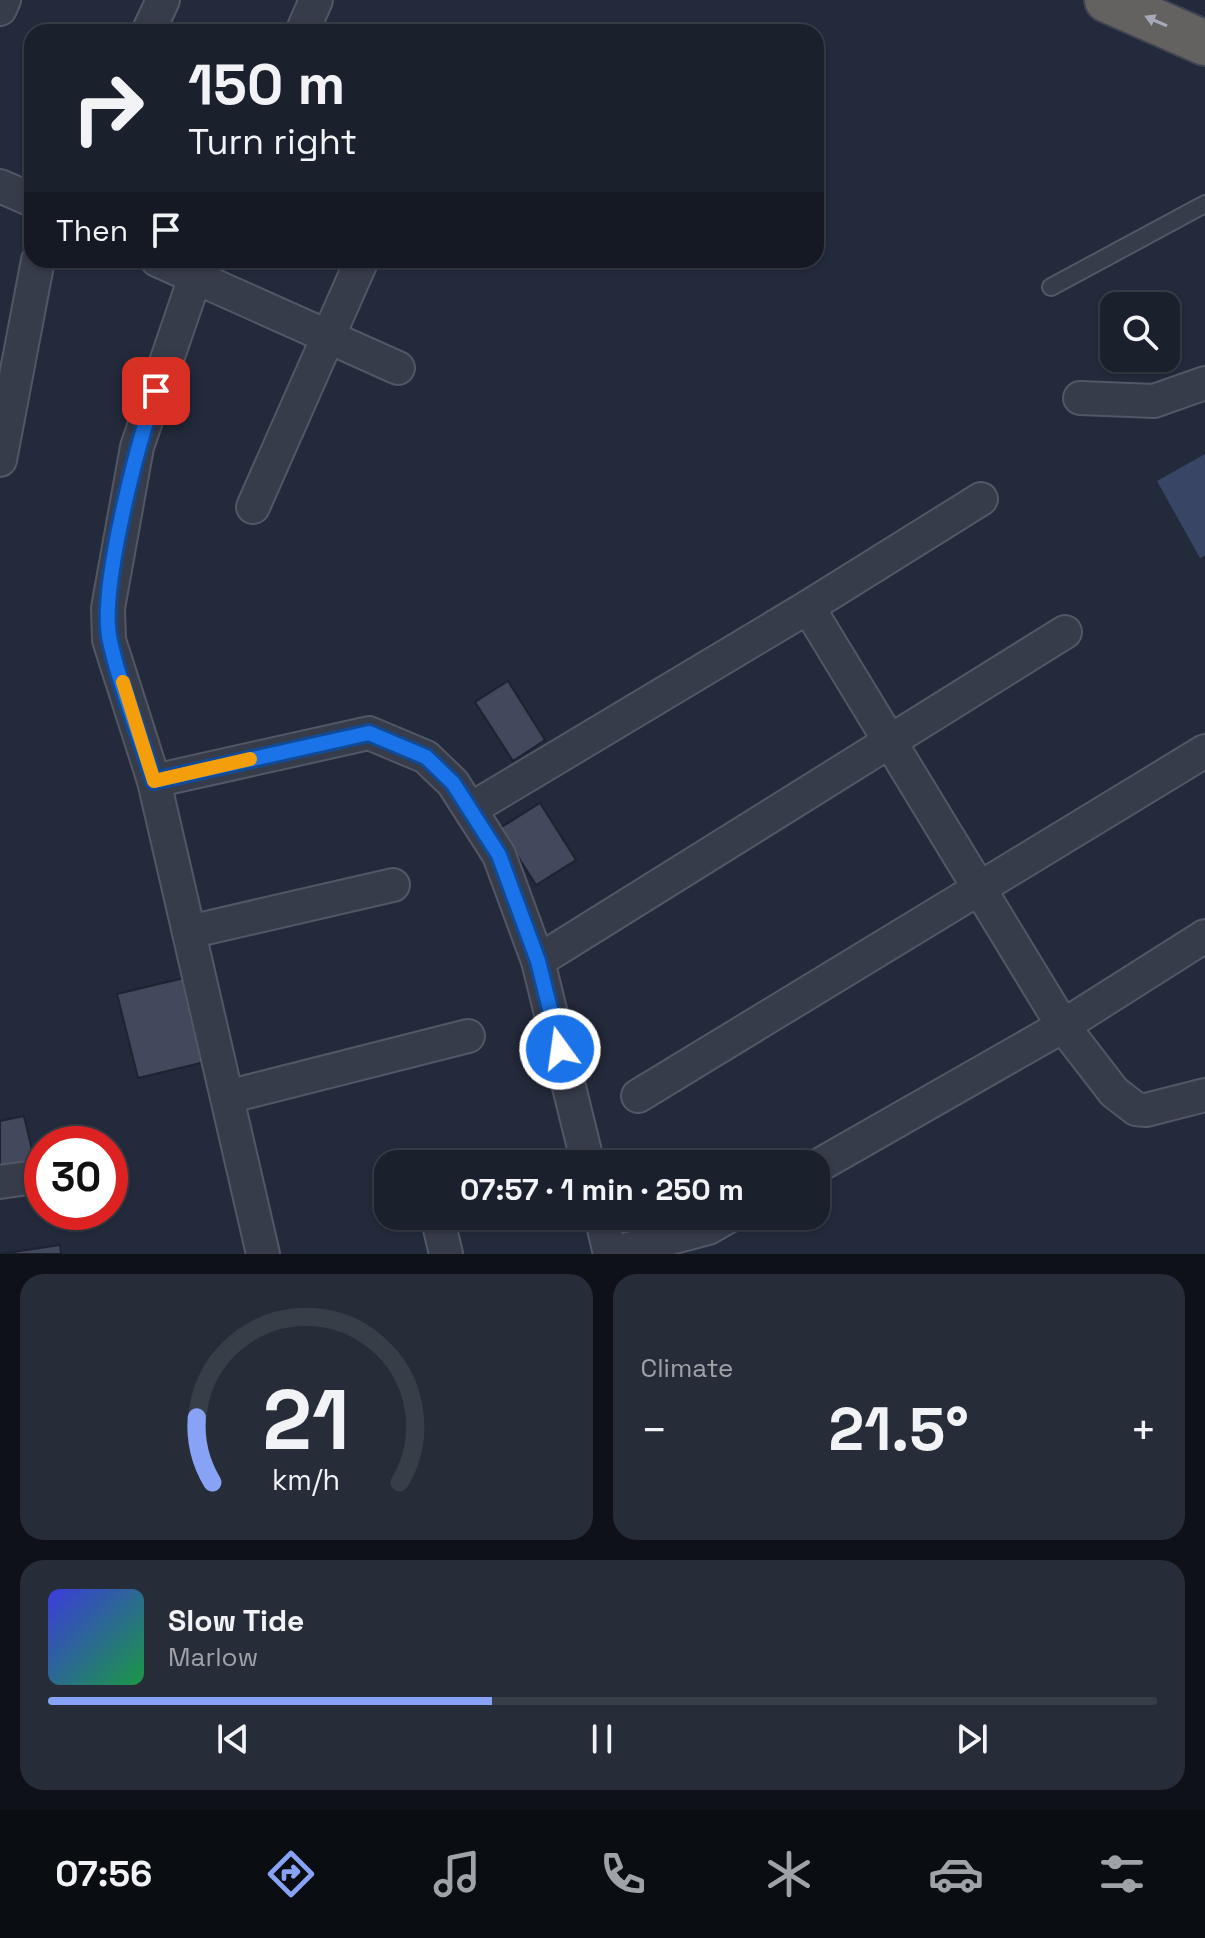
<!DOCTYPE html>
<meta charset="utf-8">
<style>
body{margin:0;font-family:"Space Grotesk",sans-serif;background:#272d38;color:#f1f3f6;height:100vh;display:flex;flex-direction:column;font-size:30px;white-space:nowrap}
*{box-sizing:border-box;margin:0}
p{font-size:26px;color:#9fa3a9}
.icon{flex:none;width:44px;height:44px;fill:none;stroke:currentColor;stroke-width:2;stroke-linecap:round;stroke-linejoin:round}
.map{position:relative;height:1254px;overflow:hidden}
.details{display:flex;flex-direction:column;gap:20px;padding:20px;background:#0e1218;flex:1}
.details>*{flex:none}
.top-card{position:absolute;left:24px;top:24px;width:800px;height:244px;border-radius:24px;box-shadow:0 2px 6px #0004,0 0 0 2px #383e48;background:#1a202c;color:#f1f3f6;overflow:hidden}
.fabs{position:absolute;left:1100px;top:292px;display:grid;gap:16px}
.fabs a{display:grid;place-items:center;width:80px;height:80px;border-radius:16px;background:#1a202c;box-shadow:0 2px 6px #0004,0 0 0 2px #383e48;font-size:40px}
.speed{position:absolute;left:24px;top:1126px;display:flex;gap:16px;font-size:40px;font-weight:700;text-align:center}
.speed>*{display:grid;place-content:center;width:104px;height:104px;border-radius:50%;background:#1a202c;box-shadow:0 2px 6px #0004,0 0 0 2px #383e48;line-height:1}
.speed .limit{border:12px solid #d22;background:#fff;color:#111}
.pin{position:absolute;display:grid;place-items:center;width:68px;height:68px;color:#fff;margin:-34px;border-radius:16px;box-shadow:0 4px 12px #0006}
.me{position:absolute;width:88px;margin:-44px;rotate:346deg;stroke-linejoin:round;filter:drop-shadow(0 0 6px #0008)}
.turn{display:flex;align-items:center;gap:28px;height:168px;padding:0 32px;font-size:36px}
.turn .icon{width:104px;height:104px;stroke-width:2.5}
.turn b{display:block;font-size:56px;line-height:68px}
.then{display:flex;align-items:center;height:76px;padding:0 32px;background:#0003;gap:16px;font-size:30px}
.big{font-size:60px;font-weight:700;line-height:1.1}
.details .widget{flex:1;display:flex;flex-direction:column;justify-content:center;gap:12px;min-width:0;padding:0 28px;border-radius:24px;background:#272d38}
.details .dial{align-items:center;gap:0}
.dial svg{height:208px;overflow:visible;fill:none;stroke:#383e48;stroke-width:7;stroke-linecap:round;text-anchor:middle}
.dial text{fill:#f1f3f6;stroke:none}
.song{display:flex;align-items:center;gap:24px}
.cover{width:96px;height:96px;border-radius:12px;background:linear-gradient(135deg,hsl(240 70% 55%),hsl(140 70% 35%))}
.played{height:8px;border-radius:4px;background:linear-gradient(90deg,#88a3f5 40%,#383e48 40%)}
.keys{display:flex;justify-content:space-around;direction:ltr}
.heat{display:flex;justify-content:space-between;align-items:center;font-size:44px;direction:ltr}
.details .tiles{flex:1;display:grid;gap:20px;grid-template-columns:1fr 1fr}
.widget:last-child{grid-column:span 2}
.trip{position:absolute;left:374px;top:1150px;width:456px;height:80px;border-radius:24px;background:#1a202c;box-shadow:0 2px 6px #0004,0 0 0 2px #383e48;font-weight:700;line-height:80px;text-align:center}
.tab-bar{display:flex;height:128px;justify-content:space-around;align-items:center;background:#0a0d12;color:#9fa3a9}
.tab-bar .icon{width:56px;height:56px}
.tab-bar .on{color:#88a3f5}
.tab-bar b{font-size:36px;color:#f1f3f6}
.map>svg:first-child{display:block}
</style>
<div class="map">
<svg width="1205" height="1254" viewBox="0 0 1205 1254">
<rect width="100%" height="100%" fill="#232a3b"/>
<polygon fill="#394564" points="1205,454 1205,555 1200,558 1157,481"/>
<g fill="#42495d" stroke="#1e2332" stroke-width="2">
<polygon points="508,681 545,740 513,761 475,702"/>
<polygon points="540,803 576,860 536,885 500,828"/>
<polygon points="184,978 205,1062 138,1078 117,994"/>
<polygon points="24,1116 36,1167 0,1175 0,1121"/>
<polygon points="60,1245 61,1254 0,1254"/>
</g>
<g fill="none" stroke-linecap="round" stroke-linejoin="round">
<defs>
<polyline id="service" points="1051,287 1205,204"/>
<g id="minor">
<polyline points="0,9 4,0"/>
<polyline points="148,32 163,0"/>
<polyline points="302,32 316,0"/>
<polyline points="0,186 32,200"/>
<polyline points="157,260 398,368"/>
<polyline points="201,260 137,447 108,608 109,640 154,781 263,1254"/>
<polyline points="1080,398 1154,401 1205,383"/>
<polyline points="0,460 38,260"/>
<polyline points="253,507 362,260"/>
<polyline points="808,607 1063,1026 1114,1092 1136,1109 1146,1110 1205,1095"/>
<polyline points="154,781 369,733 426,757 453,783 499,855 538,961"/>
<polyline points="471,809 808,607 981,499"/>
<polyline points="189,932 393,885"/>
<polyline points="638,1096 1205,751"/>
<polyline points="227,1097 468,1036"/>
<polyline points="588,1164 538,961 1065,632"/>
<polyline points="816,1167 1063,1026 1205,936"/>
<polyline points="0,1182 35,1177"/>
<polyline points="437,1216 446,1254"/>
<polyline points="601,1216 610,1254"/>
<polyline points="610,1254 708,1228 729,1216"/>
</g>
<polyline id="trunk" points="1107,0 1205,43"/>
</defs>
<use href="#service" stroke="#525766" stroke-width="20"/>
<use href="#minor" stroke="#525766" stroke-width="36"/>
<use href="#trunk" stroke="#3f4453" stroke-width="48"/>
<use href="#service" stroke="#373c4b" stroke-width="16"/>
<use href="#minor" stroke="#373c4b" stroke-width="32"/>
<use href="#trunk" stroke="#636260" stroke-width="44"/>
</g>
<defs><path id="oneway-solid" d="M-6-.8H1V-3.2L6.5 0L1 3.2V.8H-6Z" transform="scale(2)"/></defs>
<use fill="#a6aab8" href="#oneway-solid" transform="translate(1156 21) rotate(-156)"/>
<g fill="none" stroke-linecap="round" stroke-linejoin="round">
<defs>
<path id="route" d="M156 391C138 443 98 591 110 641 120 688 140 735 154 781L369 733 426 757 453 783 499 855 538 961 560 1049"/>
</defs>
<use href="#route" stroke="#114b97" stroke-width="20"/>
<use href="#route" stroke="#1a73e8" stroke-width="14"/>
<polyline stroke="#f59e0b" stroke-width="14" points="123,682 154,781 250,759"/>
</g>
</svg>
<div class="fabs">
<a><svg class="icon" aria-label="search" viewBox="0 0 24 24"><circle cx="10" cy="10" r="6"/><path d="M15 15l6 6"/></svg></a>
</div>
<div class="speed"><div class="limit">30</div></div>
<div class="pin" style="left:156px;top:391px;background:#d93025"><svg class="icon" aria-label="arrive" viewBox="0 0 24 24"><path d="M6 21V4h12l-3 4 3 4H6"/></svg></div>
<svg class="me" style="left:560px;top:1049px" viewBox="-20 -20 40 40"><circle r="17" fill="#1a73e8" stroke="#fff" stroke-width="3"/><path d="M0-11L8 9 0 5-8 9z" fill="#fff"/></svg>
<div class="trip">07:57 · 1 min · 250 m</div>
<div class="top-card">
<div class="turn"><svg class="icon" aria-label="right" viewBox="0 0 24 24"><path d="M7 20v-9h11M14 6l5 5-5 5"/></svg><div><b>150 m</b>Turn right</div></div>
<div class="then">Then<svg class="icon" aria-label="arrive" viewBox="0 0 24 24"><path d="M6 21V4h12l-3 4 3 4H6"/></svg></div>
</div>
</div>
<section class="details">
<div class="tiles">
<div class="widget dial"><svg viewBox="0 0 100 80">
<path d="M14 69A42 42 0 1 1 86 69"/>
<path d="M14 69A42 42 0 0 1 8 44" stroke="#88a3f5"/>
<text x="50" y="56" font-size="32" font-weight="700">21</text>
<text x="50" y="72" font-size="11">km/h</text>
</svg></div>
<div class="widget"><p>Climate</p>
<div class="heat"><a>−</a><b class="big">21.5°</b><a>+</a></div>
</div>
<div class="widget">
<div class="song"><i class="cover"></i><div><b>Slow Tide</b><p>Marlow</p></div></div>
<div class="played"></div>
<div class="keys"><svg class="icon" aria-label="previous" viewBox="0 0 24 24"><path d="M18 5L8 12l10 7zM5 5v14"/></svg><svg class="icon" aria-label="pause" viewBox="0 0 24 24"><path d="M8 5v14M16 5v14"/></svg><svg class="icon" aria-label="next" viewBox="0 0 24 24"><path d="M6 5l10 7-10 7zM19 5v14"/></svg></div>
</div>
</div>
</section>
<nav class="tab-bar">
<b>07:56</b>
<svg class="icon on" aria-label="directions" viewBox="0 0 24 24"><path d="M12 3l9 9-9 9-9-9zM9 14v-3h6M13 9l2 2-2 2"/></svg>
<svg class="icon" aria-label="music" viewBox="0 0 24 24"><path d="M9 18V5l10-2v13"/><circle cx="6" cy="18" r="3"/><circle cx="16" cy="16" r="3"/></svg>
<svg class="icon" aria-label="phone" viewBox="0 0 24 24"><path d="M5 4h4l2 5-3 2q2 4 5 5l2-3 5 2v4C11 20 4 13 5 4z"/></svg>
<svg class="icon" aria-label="climate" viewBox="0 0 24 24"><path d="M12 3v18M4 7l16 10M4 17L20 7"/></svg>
<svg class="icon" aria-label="car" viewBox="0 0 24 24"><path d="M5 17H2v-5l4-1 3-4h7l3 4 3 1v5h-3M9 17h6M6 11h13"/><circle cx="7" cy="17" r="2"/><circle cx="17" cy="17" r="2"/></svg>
<svg class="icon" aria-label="filters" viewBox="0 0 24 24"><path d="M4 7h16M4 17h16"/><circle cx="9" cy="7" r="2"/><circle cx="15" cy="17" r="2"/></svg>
</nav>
